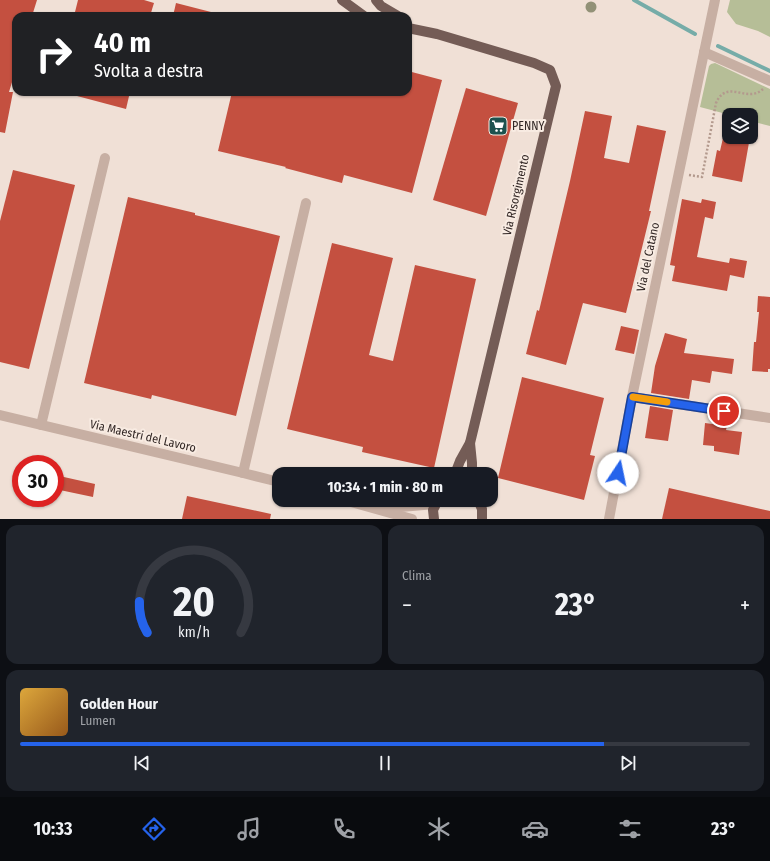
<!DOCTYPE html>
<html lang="it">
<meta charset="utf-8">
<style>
body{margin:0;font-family:"Fira Sans Condensed",sans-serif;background:#20242c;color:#f1f3f6;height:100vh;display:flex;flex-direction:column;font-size:15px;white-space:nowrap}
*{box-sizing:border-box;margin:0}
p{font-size:13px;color:#9ea1a6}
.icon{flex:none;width:22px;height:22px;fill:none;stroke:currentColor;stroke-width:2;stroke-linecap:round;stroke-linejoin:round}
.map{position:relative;height:519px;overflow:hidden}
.sheet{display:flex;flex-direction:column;gap:6px;padding:6px;background:#0d0f14;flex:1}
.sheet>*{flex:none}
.banner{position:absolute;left:12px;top:12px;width:400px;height:84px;border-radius:12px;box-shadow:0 1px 3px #0004;background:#202124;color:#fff;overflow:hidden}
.fabs{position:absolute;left:722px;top:108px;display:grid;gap:8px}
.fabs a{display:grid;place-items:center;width:36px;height:36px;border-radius:8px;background:#171b24;box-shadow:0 1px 3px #0004;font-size:20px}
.speed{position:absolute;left:12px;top:455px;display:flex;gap:8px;font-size:20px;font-weight:700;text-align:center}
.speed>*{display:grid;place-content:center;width:52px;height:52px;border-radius:50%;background:#171b24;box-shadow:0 1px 3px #0004;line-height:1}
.speed .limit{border:6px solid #d22;background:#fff;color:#111}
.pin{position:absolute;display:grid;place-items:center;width:34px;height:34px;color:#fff;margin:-17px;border:2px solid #fff;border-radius:50%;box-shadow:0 1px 4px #0007}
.me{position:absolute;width:44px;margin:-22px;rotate:11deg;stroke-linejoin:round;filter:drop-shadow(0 0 3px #0008)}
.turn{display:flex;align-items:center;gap:14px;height:84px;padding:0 16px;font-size:18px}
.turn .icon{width:52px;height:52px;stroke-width:2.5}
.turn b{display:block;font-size:28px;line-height:34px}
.big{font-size:30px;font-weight:700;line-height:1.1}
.sheet .tile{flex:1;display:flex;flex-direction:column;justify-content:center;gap:6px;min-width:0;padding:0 14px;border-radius:12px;background:#20242c}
.sheet .dial{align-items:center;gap:0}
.dial svg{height:104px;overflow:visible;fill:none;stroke:#363941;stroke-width:7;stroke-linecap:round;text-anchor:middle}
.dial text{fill:#f1f3f6;stroke:none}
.song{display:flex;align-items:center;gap:12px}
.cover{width:48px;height:48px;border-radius:6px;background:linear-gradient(135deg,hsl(40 70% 55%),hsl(30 70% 35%))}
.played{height:4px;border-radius:2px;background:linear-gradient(90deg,#2563eb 80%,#363941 80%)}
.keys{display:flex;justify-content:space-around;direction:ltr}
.heat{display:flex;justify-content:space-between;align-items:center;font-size:22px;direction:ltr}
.sheet .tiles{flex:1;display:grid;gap:6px;grid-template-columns:1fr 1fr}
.tile:last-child{grid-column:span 2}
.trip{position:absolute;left:272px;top:467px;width:226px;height:40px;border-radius:12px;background:#171b24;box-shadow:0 1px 3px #0004;font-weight:700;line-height:40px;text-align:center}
.dock{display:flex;height:64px;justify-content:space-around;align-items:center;background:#090b0e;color:#9ea1a6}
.dock .icon{width:28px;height:28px}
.dock .selected{color:#2563eb}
.dock b{font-size:18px;color:#f1f3f6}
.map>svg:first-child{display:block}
</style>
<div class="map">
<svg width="770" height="519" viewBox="0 0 770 519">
<rect width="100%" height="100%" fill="#f0e0d6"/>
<g fill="#b6be97">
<polygon points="730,0 770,0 770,37 758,31 736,24 727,12"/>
<polygon points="715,63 770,89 770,126 751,121 751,115 730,115 700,107 709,66 711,64"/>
</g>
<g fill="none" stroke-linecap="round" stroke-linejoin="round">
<g stroke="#76aca8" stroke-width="4">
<polyline points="634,0 695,34"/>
<polyline points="718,46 770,71"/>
</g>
</g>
<g fill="#c45040">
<polygon points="0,0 37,0 32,16 16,16 16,69 9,92 13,92 5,133 0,132"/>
<polygon points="78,0 144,0 154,3 150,16 74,16"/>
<polygon points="176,3 211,12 211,16 173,16"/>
<polygon points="408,71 442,80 412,193 344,175 342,183 285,168 286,167 218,151 232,92 408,92"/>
<polygon points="466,88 518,103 486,216 433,200"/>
<polygon points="77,92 130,92 126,109 77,96"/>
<polygon points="585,111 612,116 604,158 629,163 637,125 666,131 649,211 651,211 626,313 583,303 566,365 526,354 537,310 539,311 570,181"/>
<polygon points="734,137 750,137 742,182 712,176 717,150 720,151 723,138 734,140"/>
<polygon points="13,170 75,185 29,369 0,362 0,221"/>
<polygon points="128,197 195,213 195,215 280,236 236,416 152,395 151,399 84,383"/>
<polygon points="682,199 701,203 702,199 716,202 713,219 705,217 697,257 729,263 730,258 747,261 744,278 730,275 727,291 672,281 675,266 670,265"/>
<polygon points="332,243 393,258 369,355 393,361 415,265 476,279 434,468 362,452 363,447 287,429"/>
<polygon points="758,296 770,297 770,369 768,369 768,372 752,371 754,342 756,342 759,312 757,312"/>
<polygon points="621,326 639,330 634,354 615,350"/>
<polygon points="665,333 687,339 684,353 734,359 732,374 712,371 710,383 692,380 689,399 651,393 655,366"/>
<polygon points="522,377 604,398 590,455 595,456 584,500 498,478"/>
<polygon points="650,406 673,410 668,441 645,438"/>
<polygon points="705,423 727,426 726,430 742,432 739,455 714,451 714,446 703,445"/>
<polygon points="55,475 95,484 93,497 55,489"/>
<polygon points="669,488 770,511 770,519 662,519"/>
<polygon points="187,496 271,514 270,519 182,519"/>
</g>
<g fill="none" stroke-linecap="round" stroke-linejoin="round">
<path stroke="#b3998d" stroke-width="2.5" stroke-dasharray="2 2" stroke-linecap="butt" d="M689 175 702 177 716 103C727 78 747 104 763 89"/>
<g stroke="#c7afa3" stroke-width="10">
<polyline points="704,52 770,81"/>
<polyline points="632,397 770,418"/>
<polyline points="0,415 243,473 279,482"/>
<polyline points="41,425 105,158"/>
<polyline points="243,473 306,203"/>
<polyline points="344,500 412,519"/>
<polyline points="380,506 401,507 435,504"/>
<polyline points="609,519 632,397 715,0"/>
</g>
<g stroke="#745c56" stroke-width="10">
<polyline points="342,0 364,16"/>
<polyline points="376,0 381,6 398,16"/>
<polyline points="408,28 437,34 534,63 550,70 556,86 470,443 460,461 455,474"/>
<polyline points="470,443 472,463 472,474"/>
<polyline points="478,500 482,509 482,519"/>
<polyline points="434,519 433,510 438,500"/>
</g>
</g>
<circle fill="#929177" cx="591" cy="7" r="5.5"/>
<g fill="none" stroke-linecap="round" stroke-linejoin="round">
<defs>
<polyline id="route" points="618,473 632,397 724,411"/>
</defs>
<use href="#route" stroke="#184099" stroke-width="10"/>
<use href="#route" stroke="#2563eb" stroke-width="7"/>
<polyline stroke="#f59e0b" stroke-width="7" points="633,397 667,402"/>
</g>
<defs>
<symbol id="supermarket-square" viewBox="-11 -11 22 22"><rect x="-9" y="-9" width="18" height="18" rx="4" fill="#1c524f" stroke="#f8ebe2"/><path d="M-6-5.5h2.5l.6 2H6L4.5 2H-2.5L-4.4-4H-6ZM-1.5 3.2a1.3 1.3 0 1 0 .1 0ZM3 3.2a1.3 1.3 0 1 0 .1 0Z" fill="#fff"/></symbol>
</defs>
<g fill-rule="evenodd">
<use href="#supermarket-square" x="487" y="115" width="22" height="22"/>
</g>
<g text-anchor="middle" stroke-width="4" stroke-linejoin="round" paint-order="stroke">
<g font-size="12" fill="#322725" stroke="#f8ebe2" text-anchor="start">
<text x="512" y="130">PENNY</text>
</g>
<g font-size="12" fill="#322725" stroke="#f8ebe2">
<text transform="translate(516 195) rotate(-77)" y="4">Via Risorgimento</text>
<text transform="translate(648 257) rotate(-78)" y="4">Via del Catano</text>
<text transform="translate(143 436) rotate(13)" y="4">Via Maestri del Lavoro</text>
</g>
</g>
</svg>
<div class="fabs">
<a><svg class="icon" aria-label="layers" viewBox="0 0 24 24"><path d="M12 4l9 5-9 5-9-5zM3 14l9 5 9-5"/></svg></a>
</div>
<div class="speed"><div class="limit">30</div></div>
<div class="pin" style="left:724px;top:411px;background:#d93025"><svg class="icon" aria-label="arrive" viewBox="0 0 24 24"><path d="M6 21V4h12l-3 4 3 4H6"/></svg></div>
<svg class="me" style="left:618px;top:473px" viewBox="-20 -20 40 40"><circle r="19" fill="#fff"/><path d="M0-13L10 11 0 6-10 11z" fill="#2563eb"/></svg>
<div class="trip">10:34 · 1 min · 80 m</div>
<div class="banner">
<div class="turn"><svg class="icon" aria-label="right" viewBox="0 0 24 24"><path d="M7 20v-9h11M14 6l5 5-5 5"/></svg><div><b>40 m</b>Svolta a destra</div></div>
</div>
</div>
<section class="sheet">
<div class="tiles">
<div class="tile dial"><svg viewBox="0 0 100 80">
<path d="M14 69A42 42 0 1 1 86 69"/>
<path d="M14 69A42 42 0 0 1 8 45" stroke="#2563eb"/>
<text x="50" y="56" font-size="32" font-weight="700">20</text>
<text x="50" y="72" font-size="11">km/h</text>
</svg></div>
<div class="tile"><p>Clima</p>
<div class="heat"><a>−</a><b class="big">23°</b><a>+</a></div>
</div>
<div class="tile">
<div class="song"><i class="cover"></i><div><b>Golden Hour</b><p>Lumen</p></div></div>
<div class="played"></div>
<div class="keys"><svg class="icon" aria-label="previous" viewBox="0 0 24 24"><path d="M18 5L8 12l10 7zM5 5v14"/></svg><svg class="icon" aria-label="pause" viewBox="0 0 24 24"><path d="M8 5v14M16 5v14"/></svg><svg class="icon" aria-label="next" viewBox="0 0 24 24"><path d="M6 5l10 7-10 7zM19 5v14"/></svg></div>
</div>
</div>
</section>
<nav class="dock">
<b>10:33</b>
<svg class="icon selected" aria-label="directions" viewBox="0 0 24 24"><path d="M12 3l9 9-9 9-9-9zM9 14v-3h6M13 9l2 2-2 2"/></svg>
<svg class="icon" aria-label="music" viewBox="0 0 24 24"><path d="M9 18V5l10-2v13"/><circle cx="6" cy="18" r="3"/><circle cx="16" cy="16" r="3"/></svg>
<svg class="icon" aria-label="phone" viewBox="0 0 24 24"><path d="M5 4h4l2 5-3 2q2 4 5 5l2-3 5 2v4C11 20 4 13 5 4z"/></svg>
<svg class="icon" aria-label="climate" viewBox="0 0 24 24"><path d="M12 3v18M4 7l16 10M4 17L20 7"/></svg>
<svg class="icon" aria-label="car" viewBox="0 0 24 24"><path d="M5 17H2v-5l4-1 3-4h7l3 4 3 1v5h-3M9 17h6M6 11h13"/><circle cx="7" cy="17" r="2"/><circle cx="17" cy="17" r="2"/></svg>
<svg class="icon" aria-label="filters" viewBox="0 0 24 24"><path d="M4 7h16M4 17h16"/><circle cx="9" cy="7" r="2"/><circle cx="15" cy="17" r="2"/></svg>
<b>23°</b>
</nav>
